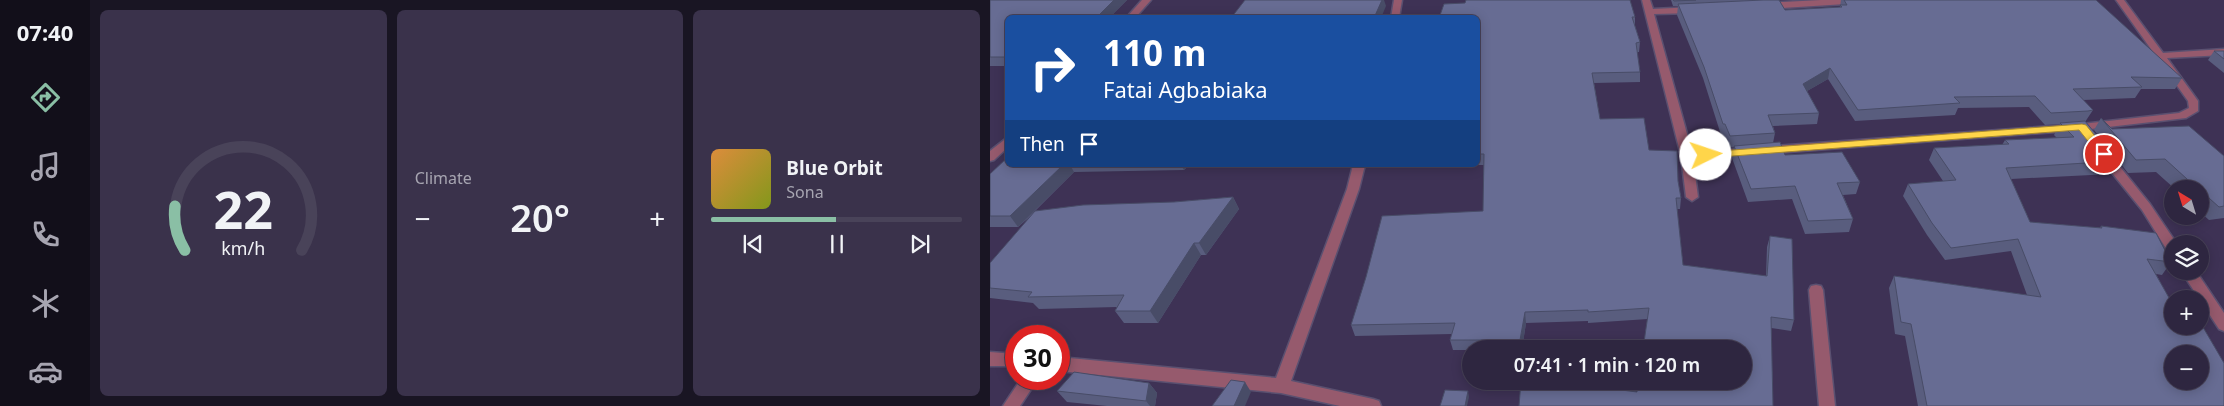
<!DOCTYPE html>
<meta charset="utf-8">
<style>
body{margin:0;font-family:"Noto Sans",sans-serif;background:#3a324b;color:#f1f3f6;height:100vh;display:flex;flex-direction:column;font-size:19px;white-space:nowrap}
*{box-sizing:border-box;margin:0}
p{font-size:16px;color:#a7a5b1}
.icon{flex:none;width:28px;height:28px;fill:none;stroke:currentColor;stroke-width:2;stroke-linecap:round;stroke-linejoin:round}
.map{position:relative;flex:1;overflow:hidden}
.sheet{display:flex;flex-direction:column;gap:10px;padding:10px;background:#191523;width:900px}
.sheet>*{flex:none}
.banner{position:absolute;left:15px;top:15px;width:475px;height:152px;border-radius:8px;box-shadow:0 2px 12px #0003,0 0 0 1px #494359;background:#1a4fa0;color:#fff;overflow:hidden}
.needle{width:32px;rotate:322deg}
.buttons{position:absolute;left:1174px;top:180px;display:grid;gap:10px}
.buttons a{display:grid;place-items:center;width:45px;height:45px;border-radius:50%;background:#2e2640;box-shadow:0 2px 12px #0003,0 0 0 1px #494359;font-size:25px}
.speed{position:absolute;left:15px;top:325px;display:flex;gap:10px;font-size:25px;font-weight:700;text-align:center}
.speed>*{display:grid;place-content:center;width:65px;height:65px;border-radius:50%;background:#2e2640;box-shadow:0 2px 12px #0003,0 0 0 1px #494359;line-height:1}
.speed .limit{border:8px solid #d22;background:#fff;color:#111}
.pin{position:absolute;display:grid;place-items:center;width:42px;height:42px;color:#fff;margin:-21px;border:2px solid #fff;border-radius:50%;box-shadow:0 1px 5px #0007}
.me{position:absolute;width:55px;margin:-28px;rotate:86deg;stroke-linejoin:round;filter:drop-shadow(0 0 4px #0008)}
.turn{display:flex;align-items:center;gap:18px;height:105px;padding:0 15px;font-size:22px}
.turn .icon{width:65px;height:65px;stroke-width:2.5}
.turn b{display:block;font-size:35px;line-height:42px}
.then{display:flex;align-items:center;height:48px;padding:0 15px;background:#0003;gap:10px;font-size:19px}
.big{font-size:38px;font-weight:600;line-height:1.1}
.sheet .widget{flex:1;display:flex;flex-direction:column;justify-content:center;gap:8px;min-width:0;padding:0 18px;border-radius:8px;background:#3a324b}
.sheet .dial{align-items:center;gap:0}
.dial svg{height:130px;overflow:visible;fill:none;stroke:#494359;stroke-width:7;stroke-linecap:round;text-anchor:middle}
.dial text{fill:#f1f3f6;stroke:none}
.song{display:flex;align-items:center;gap:15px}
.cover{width:60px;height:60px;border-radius:8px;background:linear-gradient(135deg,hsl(30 70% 55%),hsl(70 70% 35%))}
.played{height:5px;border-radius:2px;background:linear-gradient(90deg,#8abfa5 50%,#494359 50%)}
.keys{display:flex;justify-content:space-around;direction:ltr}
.heat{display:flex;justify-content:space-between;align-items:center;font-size:28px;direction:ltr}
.sheet .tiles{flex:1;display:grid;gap:10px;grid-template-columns:repeat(3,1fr)}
.trip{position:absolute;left:472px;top:340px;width:290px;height:50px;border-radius:25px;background:#2e2640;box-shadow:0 2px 12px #0003,0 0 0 1px #494359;font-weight:600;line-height:50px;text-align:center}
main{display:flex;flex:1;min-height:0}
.dock{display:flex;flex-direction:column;width:90px;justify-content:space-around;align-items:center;background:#120f1a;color:#a7a5b1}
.dock .icon{width:35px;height:35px}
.dock .on{color:#8abfa5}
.dock b{font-size:22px;color:#f1f3f6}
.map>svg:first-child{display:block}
</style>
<main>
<nav class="dock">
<b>07:40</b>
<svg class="icon on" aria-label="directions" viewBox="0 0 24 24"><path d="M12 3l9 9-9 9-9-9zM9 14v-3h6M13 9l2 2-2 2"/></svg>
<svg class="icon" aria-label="music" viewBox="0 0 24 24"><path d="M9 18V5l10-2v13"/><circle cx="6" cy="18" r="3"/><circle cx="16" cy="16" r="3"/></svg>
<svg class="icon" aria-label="phone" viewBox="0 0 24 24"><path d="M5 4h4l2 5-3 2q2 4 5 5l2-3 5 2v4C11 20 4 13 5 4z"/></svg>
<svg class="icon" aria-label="climate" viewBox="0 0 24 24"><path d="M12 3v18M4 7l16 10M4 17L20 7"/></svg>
<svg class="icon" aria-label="car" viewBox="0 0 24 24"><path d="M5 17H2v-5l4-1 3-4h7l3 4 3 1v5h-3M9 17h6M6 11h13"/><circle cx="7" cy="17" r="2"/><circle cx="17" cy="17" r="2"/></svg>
</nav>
<section class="sheet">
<div class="tiles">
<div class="widget dial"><svg viewBox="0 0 100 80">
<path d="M14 69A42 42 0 1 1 86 69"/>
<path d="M14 69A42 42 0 0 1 8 42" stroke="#8abfa5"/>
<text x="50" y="56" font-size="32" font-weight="700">22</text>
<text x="50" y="72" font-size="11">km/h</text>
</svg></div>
<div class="widget"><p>Climate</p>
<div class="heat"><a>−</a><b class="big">20°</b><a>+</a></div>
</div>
<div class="widget">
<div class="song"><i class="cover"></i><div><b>Blue Orbit</b><p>Sona</p></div></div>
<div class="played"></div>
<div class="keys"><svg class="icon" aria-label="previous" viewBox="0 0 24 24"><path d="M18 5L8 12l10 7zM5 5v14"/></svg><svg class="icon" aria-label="pause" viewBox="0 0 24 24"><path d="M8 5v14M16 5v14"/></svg><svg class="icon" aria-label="next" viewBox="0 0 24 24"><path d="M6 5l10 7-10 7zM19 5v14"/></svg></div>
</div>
</div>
</section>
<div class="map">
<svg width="1234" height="406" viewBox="0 0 1234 406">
<rect width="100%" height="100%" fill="#3e3255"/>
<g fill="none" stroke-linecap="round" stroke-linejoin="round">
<defs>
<g id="street">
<polygon points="152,0 161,0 145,18 136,18"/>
<polygon points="404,0 412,0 409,18 401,18"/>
<polygon points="652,0 660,0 663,9 705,7 709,10 705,13 664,14 702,152 1092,124 1189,113 1199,108 1198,101 1126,0 1134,0 1173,53 1234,49 1234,55 1177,58 1208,101 1208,111 1196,118 1092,130 703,159 708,197 702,201 696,197 691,156"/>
<polygon points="831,0 876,0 872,3 775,9 771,6 775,3"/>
<polygon points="18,137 18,147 4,160 0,161 0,151"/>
<polygon points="1114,151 1118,152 1160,204 1187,244 1182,244 1182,252 1177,250 1152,210 1110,158 1108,155"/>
<polygon points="363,165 375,165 369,189 301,381 383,399 389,401 391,406 350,406 291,393 69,371 69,357 286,378 357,189"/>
<polygon points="1191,271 1206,271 1234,313 1234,331 1229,329"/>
<polygon points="826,285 831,286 833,290 845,406 829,406 819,290 821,286"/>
<polygon points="0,352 26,354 26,366 0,366"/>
<polygon points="31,379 48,379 30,406 13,406"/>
</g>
</defs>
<use href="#street" stroke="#5a5070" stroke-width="3"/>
<use href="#street" fill="#965a6d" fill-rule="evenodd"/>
</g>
<g fill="#595d7e">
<polygon points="0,0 137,0 119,18 18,18 18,66 0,66"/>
<polygon points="681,0 789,0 795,10 850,7 851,0 898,0 1192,78 1185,89 1151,89 1145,98 1093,100 1103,110 1095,122 1128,161 1121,174 1021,179 1040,222 1110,228 1111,226 1181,262 1172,275 1166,274 1234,406 928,406 915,336 905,334 899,288 904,276 1037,295 1021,251 955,260 937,235 913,196 918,184 953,181 939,160 944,148 1012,145 1015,140 1067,138 1064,135 1070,124 1055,125 1039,107 968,108 965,115 865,121 838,79 817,91 829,113 827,124 783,126 785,133 783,143 795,155 870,182 866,194 853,195 863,219 859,232 815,234 802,199 758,202 742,158 744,147 738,148 733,135 731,135 713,78 687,15 688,6 683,6"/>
<polygon points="645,17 645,26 650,42 649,52 647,52 650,72 650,82 604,83 610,119 659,150 688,181 691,198 690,209 687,209 693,265 776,276 777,247 780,236 804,320 801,331 781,328 783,406 529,406 601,386 647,392 658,319 598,323 598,321 536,323 532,349 481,349 481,350 463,350 460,340 462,334 365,336 361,325 493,211 494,165 488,165 488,18"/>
<polygon points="1224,51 1234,51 1234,73 1218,60"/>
<polygon points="1111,118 1122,129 1234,156 1234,218 1219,220 1210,212 1210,189 1185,189 1166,172 1138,173 1104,130"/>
<polygon points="18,165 199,165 194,170 84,172 45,211 184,202 243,197 249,209 216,255 211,255 168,323 134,323 125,311 127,307 49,309 43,303 0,298 0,263 43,214 28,227 0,227 0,174 7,168"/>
<polygon points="159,383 167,393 165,406 117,406 77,402 67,391"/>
</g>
<g fill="#484c67">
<polygon points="124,0 137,0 119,18 106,18"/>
<polygon points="392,0 394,0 396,6 391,18 384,18"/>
<polygon points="840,68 838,79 810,95 813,84"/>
<polygon points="73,165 80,165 84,172 28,227 20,216"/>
<polygon points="191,165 199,165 194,170"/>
<polygon points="243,197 249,209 216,255 209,243"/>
<polygon points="204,243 211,255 168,323 160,311"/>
<polygon points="535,312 536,323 532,349 530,340"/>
<polygon points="255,382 261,392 255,406 244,406"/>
<polygon points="159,383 167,393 165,406 160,406 156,401"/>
<polygon points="478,391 479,397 477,406 475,406"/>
</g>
<g fill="#676c93" stroke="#484c67" fill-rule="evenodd">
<polygon points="0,0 124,0 106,18 18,18 18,57 0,57"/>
<polygon points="255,0 392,0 384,18 241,18"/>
<polygon points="476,0 640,0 645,17 642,17 650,42 646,43 650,72 602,73 610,119 654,118 659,150 687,151 688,181 691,198 686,198 693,265 777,276 780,236 802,239 804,320 781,317 783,406 529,406 531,381 600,381 600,386 647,392 648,381 754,381 754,349 653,349 659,308 598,312 598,310 535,312 530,340 460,340 465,323 361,325 376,277 392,216 493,211 494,154 488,154 488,18 449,18 454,4 475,3"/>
<polygon points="683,0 706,0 684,1"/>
<polygon points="773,0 789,0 795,10 852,7 850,5 857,5 854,0 1106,0 1192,78 1141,77 1152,87 1083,89 1103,110 1098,111 1061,113 1045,96 964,97 970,103 868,110 840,68 813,84 829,113 778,115 785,133 740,136 735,124 733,124 714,67 688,4"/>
<polygon points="1224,51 1234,51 1234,59"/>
<polygon points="1111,118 1122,129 1199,126 1234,156 1234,206 1229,207 1210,190 1210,189 1208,189 1175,159 1146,160"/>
<path d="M1095 121 1128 161 1016 168 1040 222 1112 228 1111 226 1166 233 1181 262 1157 259 1182 303V326H1210V322L1234 363V406H937L921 324 911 322 904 276 1051 297 1028 239 961 248 942 223 918 184 966 180 944 148 1019 144 1015 140 1084 137 1070 123ZM1182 354H1210V381H1182Z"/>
<polygon points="790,142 795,155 852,152 870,182 847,183 863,219 818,221 805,186 761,189 744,146"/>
<polygon points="18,157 18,165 73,165 20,216 0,216 0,174"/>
<polygon points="243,197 209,243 204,243 160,311 125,311 134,295 38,297 42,292 0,288 0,263 45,211 93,205 184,202"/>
<polygon points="84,372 159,383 156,401 67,391"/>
<polygon points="241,380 255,382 244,406 222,406"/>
<polygon points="455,390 478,391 475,406 450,406"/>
</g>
<polygon fill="#ffd54a" stroke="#a68a30" points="1092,124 1096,125 1117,151 1117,156 1110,156 1089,130 716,158 711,155 716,152"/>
</svg>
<div class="buttons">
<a><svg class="needle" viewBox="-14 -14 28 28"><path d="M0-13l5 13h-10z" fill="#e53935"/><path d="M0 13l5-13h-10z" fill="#a7a5b1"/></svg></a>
<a><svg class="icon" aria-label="layers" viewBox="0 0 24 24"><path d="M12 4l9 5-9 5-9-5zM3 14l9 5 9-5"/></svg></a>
<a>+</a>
<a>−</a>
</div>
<div class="speed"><div class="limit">30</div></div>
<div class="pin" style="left:1114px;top:154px;background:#d93025"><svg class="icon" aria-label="arrive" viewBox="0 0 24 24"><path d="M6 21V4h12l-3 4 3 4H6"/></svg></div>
<svg class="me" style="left:716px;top:155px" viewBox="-20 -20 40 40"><circle r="19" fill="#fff"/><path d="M0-13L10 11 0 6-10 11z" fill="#ffd54a"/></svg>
<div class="trip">07:41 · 1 min · 120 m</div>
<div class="banner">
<div class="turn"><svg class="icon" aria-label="right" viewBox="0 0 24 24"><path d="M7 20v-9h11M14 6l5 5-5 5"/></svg><div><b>110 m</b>Fatai Agbabiaka</div></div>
<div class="then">Then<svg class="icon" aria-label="arrive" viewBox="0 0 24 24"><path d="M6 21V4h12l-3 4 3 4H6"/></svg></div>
</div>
</div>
</main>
